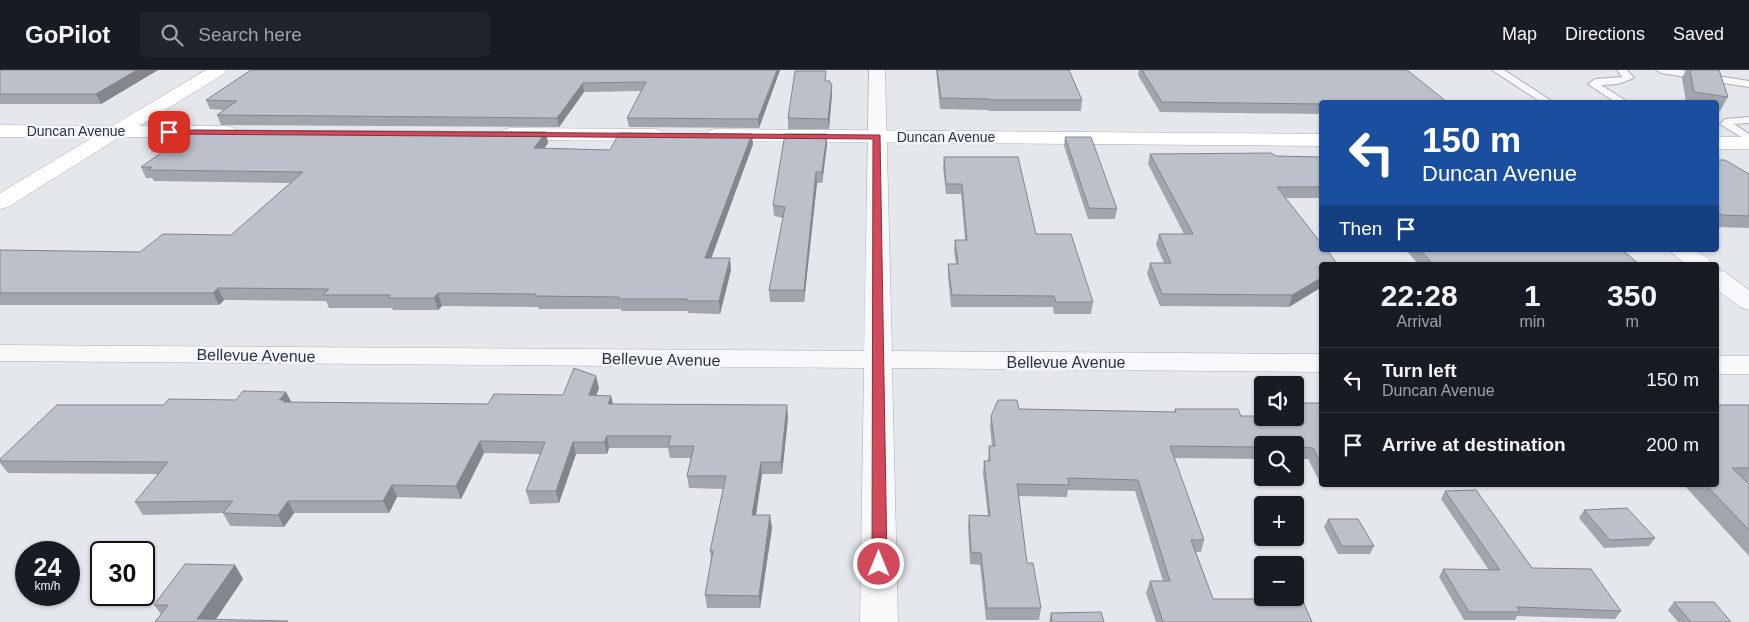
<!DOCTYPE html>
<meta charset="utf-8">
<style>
body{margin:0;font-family:Helvetica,sans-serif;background:#20242c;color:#f1f3f6;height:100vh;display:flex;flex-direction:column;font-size:19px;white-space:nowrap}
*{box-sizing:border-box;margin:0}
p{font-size:16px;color:#9ea1a6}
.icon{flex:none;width:28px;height:28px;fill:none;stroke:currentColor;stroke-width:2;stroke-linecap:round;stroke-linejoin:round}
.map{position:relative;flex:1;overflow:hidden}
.side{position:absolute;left:1319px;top:192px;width:400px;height:225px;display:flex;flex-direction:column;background:#171b24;border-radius:5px;box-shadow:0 1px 4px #0004}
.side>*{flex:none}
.hud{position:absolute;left:1319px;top:30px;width:400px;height:152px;border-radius:5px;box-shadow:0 1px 4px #0004;background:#1a4fa0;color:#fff;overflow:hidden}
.buttons{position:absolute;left:1254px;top:306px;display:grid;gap:10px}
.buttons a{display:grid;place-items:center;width:50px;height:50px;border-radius:5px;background:#171b24;box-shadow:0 1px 4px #0004;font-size:25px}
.speed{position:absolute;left:15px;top:471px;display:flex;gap:10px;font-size:25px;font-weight:700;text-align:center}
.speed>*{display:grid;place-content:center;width:65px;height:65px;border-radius:50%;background:#171b24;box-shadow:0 1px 4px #0004;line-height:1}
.speed small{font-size:12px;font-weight:400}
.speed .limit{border:2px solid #111;border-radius:8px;background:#fff;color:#111}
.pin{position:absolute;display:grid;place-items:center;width:42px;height:42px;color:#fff;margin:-21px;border-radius:10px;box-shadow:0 2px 8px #0006}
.me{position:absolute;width:55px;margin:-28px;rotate:0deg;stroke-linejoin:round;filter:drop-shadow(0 0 4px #0008)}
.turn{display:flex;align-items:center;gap:18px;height:105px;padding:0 20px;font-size:22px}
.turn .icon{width:65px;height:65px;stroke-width:2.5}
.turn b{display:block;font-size:35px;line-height:42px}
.then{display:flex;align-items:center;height:48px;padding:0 20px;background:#0003;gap:10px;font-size:19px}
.eta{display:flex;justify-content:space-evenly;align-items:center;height:85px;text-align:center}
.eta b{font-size:30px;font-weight:700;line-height:35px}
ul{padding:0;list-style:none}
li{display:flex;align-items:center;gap:15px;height:65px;padding:0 20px;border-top:1px solid #363941}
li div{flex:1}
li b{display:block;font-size:19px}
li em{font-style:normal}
header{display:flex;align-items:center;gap:30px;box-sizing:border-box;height:70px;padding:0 25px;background:#171b24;border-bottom:1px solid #363941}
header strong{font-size:24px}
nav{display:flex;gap:28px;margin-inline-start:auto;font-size:18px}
.search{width:350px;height:45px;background:#20242c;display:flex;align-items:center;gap:12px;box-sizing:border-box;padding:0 18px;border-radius:5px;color:#9ea1a6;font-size:19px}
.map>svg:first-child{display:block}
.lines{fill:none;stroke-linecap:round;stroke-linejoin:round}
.lane-casing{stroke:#a9aeb7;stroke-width:2}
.street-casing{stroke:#a9aeb7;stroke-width:1}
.secondary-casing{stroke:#a9aeb7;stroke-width:1}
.lane{fill:#f7f8fa;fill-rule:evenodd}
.street{fill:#f7f8fa;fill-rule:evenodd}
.secondary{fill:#fff;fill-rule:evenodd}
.wall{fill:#a1a5ae}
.shaded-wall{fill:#83868d}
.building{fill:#bbc0ca;stroke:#83868d}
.route{fill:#d1495b;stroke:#882f3b}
.labels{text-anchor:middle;stroke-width:5;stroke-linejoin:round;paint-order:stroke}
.far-street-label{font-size:14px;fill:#2b3445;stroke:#f4f6f9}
.street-label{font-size:16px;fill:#2b3445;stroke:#f4f6f9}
</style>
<header>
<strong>GoPilot</strong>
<div class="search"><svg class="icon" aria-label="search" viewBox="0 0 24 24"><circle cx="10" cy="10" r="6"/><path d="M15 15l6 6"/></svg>Search here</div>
<nav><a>Map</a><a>Directions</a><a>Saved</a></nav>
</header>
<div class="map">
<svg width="1749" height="552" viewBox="0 0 1749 552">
<rect width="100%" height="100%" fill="#e4e7ec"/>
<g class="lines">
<defs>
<path id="lane" d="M1492 0H1504L1553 32H1541Z
M1617 0H1627L1634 8 1618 14 1601 15 1625 30 1626 32H1615L1588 14 1595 9 1622 7Z
M1656 0H1680L1749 11V17L1661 3Z
M1749 47V53L1734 54 1749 64V72L1720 54 1725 49Z"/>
<path id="street" d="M869 0H885L892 281 1321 284V302L892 298 898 552H860L864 298 0 291V275L864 281Z
M1669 180C1687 180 1702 178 1713 195H1686Z
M1716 200 1725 202 1749 220V240L1740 237 1716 219Z
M1716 286H1749V304H1716Z"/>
<path id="secondary" d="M206 0H226L224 4 139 56H227L234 58 237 62 234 66 227 68 120 67 8 137 0 139V123L93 67H0V55L112 56Z
M510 58 655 59 662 61 665 65 662 69 655 71 510 70 503 68 500 64 503 60Z
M715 59 1321 64V76L715 71 708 69 705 65 708 61Z
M1716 67H1749V79H1716Z"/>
</defs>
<!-- lane casing -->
<use href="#lane" class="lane-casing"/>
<!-- street casing -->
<use href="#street" class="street-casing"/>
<!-- secondary casing -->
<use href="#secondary" class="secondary-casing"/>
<!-- lane -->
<use href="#lane" class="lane"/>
<!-- street -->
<use href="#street" class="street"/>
<!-- secondary -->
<use href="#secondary" class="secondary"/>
</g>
<!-- wall -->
<path class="wall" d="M0 0H158L101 34H0Z
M780 0 759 58 629 57 627 48 641 21 584 22 559 57 221 55 217 45 224 40 210 39 206 30Z
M936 0H1069L1082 30 1081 41H989L988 40 940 39Z
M1139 0H1407L1321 32V44L1160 42 1138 5Z
M1686 0H1719L1728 27 1720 41 1716 40V32H1686L1682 8Z
M827 11H830V14H832V24L829 59H788V48Z
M546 62 548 73 544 78 610 80 753 74 711 188 731 200 720 244 688 243V241H621V239H539L538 237 442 236 438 240H393L392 238H329L326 231 224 230 219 235H0V180L140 182 231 165 290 113 154 111 152 108H146L141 97Z
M1065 67 1117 139 1115 149H1088L1064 76Z
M827 75 822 113H817L804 232H770L769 220 783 148 774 146 773 135Z
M1150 84 1321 87V128H1286L1321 195V220L1320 218 1289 237 1160 236 1147 204 1150 193H1164L1156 175 1159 164H1184L1148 94Z
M944 87 1036 164 1093 232 1091 244H1054L1053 237H951L948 206V194H956L954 181 955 170H965L961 124H946L943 97Z
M1716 90 1749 104V158L1716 157Z
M1406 180H1622L1640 195H1419Z
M599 318 596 325 613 334 788 347 782 404H762L756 445 772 458 760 538H707L705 525 711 489 710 481 723 419 689 418 687 406 691 388H670L668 378H609L607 384H576L559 433 530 434 526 421 541 384 484 383 461 429 397 427 389 443H294L284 457 230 456 223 443 143 445 135 432 158 404 8 403 0 393V389L291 332 488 334 563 325Z
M1295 333H1321V410H1319L1308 389H1295V375H1262V389L1174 388 1204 470 1201 482H1196L1213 529 1312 552H1156L1146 523 1150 511H1163L1135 421 1068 420 1067 427 1019 426 1027 493 1041 538 1039 550H986L980 495 970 494 968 457 969 445 988 446 983 403 984 391H988L989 376H992L990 357 991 346 1019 339 1174 342 1175 339 1241 346 1295 348Z
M1749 335V412H1747L1749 414V486L1684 415H1716Z
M1445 421 1532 498 1621 541 1615 549 1517 546 1515 550H1464L1439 507 1443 499 1489 500 1441 429Z
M1584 440 1655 468 1649 476 1604 478 1579 448Z
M1328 449 1374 476 1370 484H1338L1324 457Z
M235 495 243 509 216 549 155 552 161 544 154 535Z
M1674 532 1731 552H1678L1668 540Z
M1051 543 1104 552H1049Z"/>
<!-- shaded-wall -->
<path class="shaded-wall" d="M137 0H158L101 34 96 24Z
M777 0H780L759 58 758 49Z
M583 13 584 22 559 57 557 48Z
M832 14V24L829 59 828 49Z
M546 62 548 73 537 89 534 78Z
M752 64 753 74 707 200 705 188Z
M827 64V75L822 113V102Z
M816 102 817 113 804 232V220Z
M730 188 731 200 720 244 719 231Z
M1321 208V215L1320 218 1289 237 1292 225Z
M218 218 224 230 219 235 213 223Z
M438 223 442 236 438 240 434 228Z
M596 306 599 318 592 337 589 325Z
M286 322 292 333 291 342 279 330Z
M611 326 614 337 608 334Z
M787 335 788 347 782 404 781 392Z
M607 366 609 378 607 384 604 372Z
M480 371 484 383 461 429 456 416Z
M573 372 576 384 559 433 556 421Z
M761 392 762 404 754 458 752 445Z
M392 415 397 427 389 443 383 431Z
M288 431 294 443 284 457 278 445Z
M770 445 772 458 760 538 759 526Z
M235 495 243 509 214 552 197 549Z"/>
<!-- building -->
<path class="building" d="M0 0H137L96 24H0Z
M251 0H777L758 49 627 48 646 12 583 13 557 48 217 45 237 31 206 30Z
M937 0H1069L1082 30H990L989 29 941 28Z
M1142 0H1407L1447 32H1321V34L1162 32Z
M1690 0H1719L1728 27 1694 22Z
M795 1H826L825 11H830V14H832L828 49 788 48Z
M194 60 546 62 534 78 610 80 619 63 752 64 705 188H730L719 231H687V229H619V227L535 226 536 224 438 223 434 228H388L390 225H323L329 219 218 218 213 223H0V180L140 182 163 164 231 165 303 102 148 100 152 97H141Z
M785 64H827L822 102H816L804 220H769L785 137 773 135Z
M1065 67H1091L1117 139 1089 138Z
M1271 83 1276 86 1321 87V117H1277L1321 173V180H1327L1338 195H1321V208L1292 225 1162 224 1150 193H1171L1159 164H1193L1150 84Z
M944 87H1018L1036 164H1071L1093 232H1056L1054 226 952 225 948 194H958L955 170H967L962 114H946Z
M1716 90H1725L1749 104V146L1722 145 1716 141Z
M1420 180H1622L1640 195H1434Z
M574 298 596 306 589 325 611 326 608 334 787 335 781 392H761L752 445H770L759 526 705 525 713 481H710L726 406H687L694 376H668L671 366H607L604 372H573L556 421H526L545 372 480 371 456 416 392 415 383 431H288L278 445 223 443 233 431 135 432 168 392 0 391V389L57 335H164L169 329 236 330 243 321 286 322 279 330H285L283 332 488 334 494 324 563 325Z
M998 330H1017L1019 339 1176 342 1175 339H1238L1241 346H1262V348H1295V346L1302 347 1295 333H1321V394L1313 378 1295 377V375H1262V377L1170 376 1204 470H1191L1213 529H1302L1312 552H1163L1150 511H1170L1138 410 1068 408 1069 415 1017 414 1027 493H1033L1041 538H987L981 483 971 482 969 445 990 446 984 391H990L989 376H995L991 346Z
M1716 335H1749V398H1732L1749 414V460L1706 415H1716Z
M1476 420 1532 498 1591 499 1621 541 1517 537 1520 542H1469L1443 499 1500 500 1445 421Z
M1627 438 1655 468 1610 470 1584 440Z
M1328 449H1358L1374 476H1342Z
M185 494 235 495 197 549 288 551 287 552H155L168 535H154Z
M1674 532H1714L1731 552H1691Z
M1101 542 1104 552H1052L1051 543Z"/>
<!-- route -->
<path class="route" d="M166 60 880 65 887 494 884 499 879 500 874 499 872 494 873 69 169 64 165 62Z"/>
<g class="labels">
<!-- far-street labels -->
<g class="far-street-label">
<text x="76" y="66">Duncan Avenue</text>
<text x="946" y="72">Duncan Avenue</text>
</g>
<!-- street labels -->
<g class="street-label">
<text transform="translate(256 285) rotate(1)" y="6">Bellevue Avenue</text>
<text transform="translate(661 289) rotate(1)" y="6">Bellevue Avenue</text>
<text x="1066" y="298">Bellevue Avenue</text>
</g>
</g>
</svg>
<div class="buttons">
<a><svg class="icon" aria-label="sound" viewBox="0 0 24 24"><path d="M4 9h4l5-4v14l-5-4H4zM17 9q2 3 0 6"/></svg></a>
<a><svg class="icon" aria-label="search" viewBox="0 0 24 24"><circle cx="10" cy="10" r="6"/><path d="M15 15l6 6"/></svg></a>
<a>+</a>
<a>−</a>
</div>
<div class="speed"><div>24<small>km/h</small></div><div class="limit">30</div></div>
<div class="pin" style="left:169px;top:62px;background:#d93025"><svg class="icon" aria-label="arrive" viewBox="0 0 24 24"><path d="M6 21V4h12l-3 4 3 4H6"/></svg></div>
<svg class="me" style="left:879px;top:494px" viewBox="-20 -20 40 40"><circle r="17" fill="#d1495b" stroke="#fff" stroke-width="3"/><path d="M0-11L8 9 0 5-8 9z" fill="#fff"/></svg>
<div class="hud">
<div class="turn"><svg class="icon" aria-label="left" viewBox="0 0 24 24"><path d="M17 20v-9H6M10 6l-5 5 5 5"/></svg><div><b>150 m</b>Duncan Avenue</div></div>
<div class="then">Then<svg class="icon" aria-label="arrive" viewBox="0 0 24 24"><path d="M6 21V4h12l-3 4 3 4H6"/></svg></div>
</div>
<section class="side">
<div class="eta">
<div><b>22:28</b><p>Arrival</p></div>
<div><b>1</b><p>min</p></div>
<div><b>350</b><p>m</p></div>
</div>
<ul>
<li><svg class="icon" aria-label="left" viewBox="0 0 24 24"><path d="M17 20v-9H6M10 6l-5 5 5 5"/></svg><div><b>Turn left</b><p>Duncan Avenue</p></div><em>150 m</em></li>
<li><svg class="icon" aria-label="arrive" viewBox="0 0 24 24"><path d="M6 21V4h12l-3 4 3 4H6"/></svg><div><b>Arrive at destination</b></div><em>200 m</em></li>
</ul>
</section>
</div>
